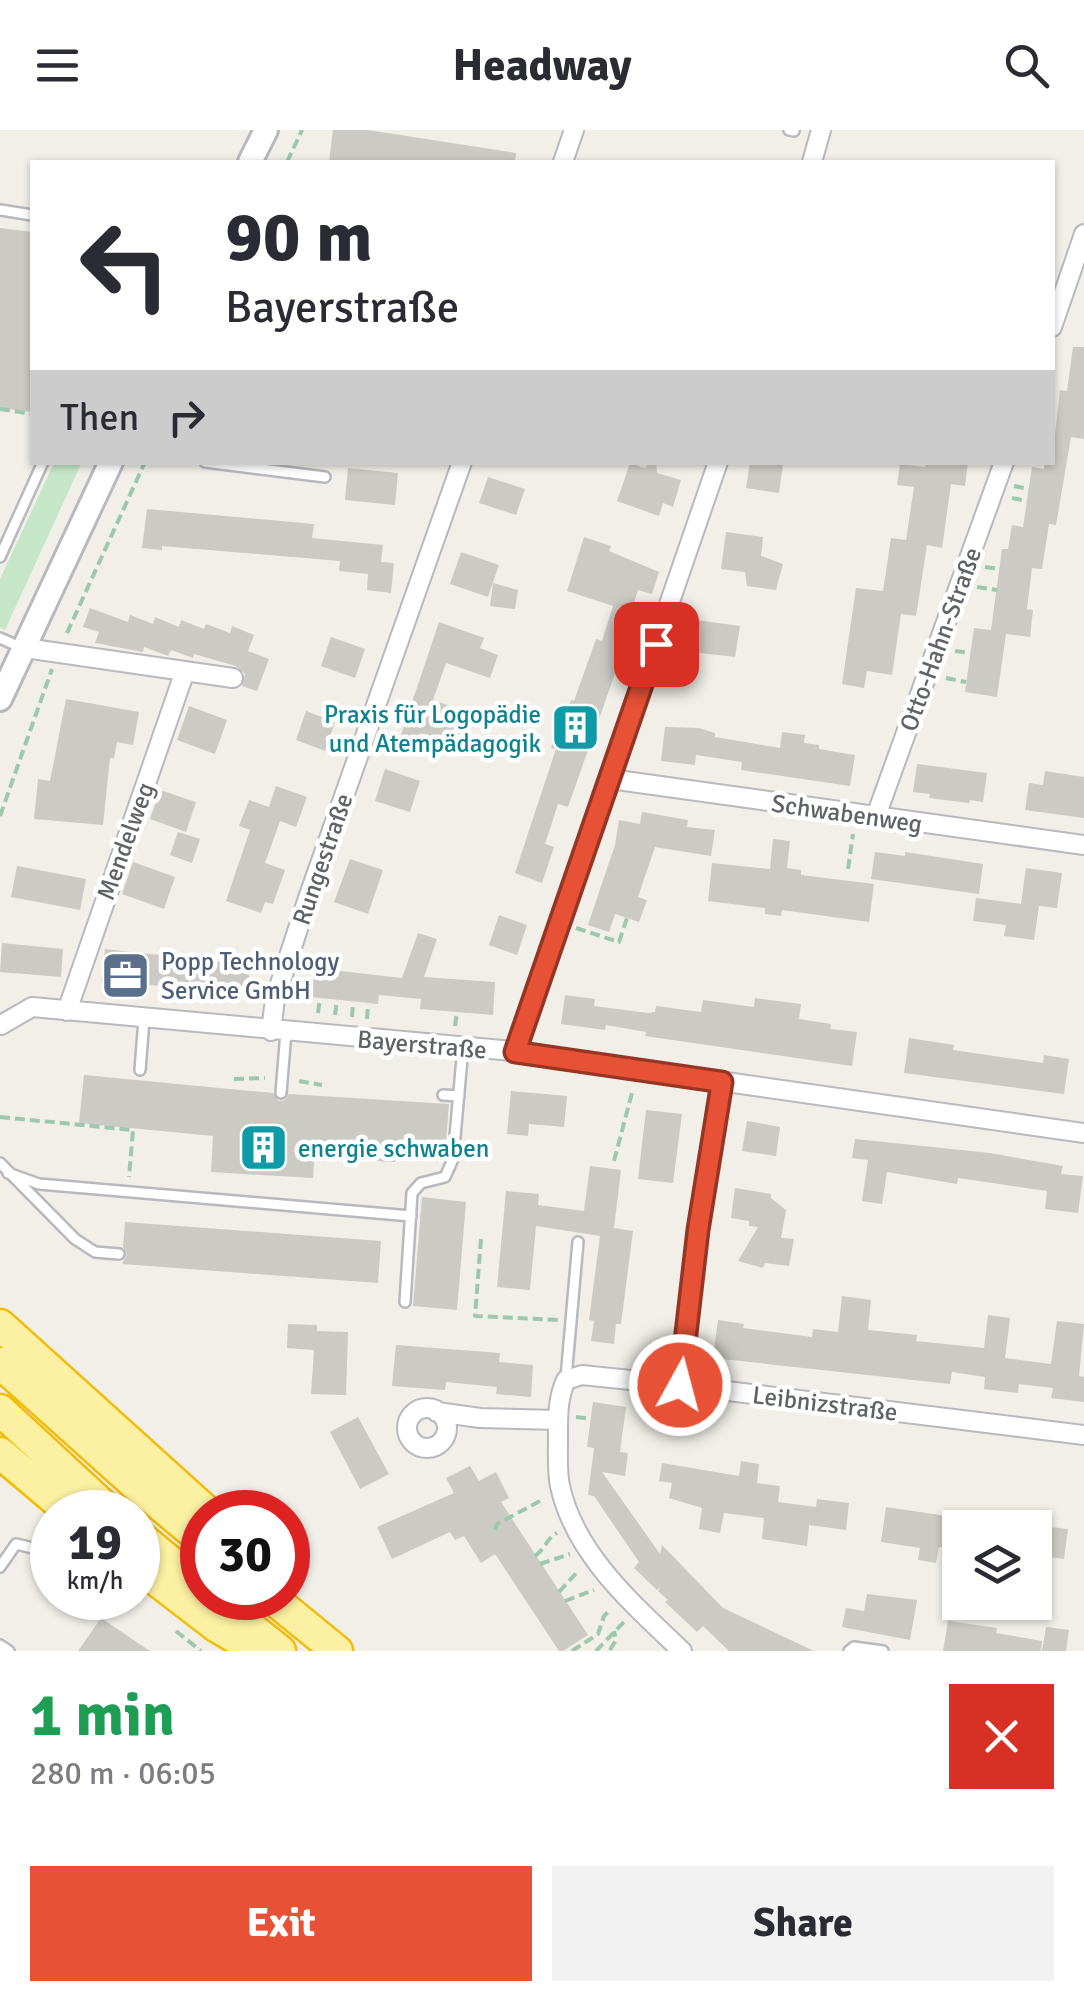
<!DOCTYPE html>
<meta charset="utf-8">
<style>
body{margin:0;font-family:Signika,sans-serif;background:#f2f2f3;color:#2b2b33;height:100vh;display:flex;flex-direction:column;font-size:38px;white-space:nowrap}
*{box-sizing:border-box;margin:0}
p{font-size:32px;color:#7c7c81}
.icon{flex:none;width:55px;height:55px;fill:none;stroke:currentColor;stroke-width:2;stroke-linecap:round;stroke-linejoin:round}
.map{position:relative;height:1521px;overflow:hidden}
.side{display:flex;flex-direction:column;background:#fff;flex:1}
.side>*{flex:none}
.top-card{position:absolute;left:30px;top:30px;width:1025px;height:305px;border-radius:0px;box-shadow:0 2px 8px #0004;background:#fff;color:#2b2b33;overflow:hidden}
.buttons{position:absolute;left:942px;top:1380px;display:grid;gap:20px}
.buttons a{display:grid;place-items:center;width:110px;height:110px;border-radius:0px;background:#fff;box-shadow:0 2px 8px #0004;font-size:50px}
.speed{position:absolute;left:30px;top:1360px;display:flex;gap:20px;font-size:50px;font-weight:700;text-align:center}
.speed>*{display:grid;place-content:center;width:130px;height:130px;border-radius:50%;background:#fff;box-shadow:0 2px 8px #0004;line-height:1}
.speed small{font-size:25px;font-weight:400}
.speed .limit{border:15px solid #d22;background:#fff;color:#111}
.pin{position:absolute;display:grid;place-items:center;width:85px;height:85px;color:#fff;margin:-42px;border-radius:20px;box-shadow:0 5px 15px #0006}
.me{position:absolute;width:110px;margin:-55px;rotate:7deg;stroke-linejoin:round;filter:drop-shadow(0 0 8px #0008)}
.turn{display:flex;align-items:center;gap:35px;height:210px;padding:0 30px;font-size:45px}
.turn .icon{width:130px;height:130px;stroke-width:2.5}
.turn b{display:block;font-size:70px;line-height:85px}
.then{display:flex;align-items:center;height:95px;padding:0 30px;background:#0003;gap:20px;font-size:38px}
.round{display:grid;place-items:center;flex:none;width:105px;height:105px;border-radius:0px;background:#f2f2f3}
.overview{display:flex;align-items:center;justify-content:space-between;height:170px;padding:0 30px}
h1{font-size:60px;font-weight:700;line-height:75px;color:#1e9e55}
.primary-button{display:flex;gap:20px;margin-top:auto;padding:20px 30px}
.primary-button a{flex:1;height:115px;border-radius:0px;background:#e75237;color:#fff;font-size:40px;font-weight:700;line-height:115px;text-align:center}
.primary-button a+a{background:#f2f2f3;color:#2b2b33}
header{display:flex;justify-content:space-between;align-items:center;height:130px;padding:0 30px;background:#fff;font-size:45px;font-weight:700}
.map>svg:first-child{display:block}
.green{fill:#c5e7c8}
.building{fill:#cccac4}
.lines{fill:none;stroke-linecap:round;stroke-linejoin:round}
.service-casing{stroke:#b8b9be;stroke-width:14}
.minor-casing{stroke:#b8b9be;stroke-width:22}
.tertiary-casing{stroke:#b8b9be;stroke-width:28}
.trunk-casing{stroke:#f4bb04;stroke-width:35}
.path{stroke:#9ec8ae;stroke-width:4;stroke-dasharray:10 5;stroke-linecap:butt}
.service{stroke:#fff;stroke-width:9}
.minor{stroke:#fff;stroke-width:18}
.tertiary{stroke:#fff;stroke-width:22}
.trunk{stroke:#fcf0a2;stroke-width:30}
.route-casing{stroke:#963524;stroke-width:25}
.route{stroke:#e75237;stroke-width:18}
.labels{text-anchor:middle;stroke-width:9;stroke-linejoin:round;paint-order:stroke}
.street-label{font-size:25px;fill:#5f6267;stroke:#fff}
.culture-label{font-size:25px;fill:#0d838f;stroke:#fff;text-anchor:end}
.service-label{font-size:25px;fill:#4e5e75;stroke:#fff;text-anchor:start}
</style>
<header><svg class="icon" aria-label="menu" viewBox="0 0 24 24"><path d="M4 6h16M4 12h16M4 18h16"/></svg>Headway<svg class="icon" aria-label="search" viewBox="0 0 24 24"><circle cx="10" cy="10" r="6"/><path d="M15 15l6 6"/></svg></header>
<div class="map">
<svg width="1084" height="1521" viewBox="0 0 1084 1521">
<rect width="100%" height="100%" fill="#f1efe8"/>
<!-- green -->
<path class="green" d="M54 333 81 334 5 500 0 497V449Z"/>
<!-- building -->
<path class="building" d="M333 0H368L516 23 515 32H329Z
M0 98 32 102V282L0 278Z
M1073 217H1084V309L1071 307 1056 395 1049 394 1042 439 1032 438 1027 479 1033 480 1030 507 1006 504 997 567 965 562 974 498 991 500 1002 419H1008L1012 395 1023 397 1032 337 1044 339V332H1052L1060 260 1067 261Z
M650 332H656L657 343 681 350 673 377 663 373 659 386 617 371 630 333 645 338Z
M750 332 783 334 779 363 746 358Z
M926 332H968L965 356 951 354 942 418 927 415 916 486 901 484 892 545 867 541 864 558 842 554 856 458 883 461 891 408 906 410 914 357 897 355 900 334 925 337Z
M348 338 398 343 395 375 345 370Z
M488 347 525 359 516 385 479 373Z
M147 379 314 394 312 408 383 415 381 432 394 433 391 463 367 460 368 444 339 441 340 431 162 416V420L142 418Z
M726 402 763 407 761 426 783 434 776 460 747 456 745 442 721 439Z
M584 407 611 416 609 421 659 442 652 464 638 460 620 517 624 518 568 677 558 674 545 714 554 717 542 753 515 743 556 619 551 618 560 591 563 592 571 570 574 571 596 509 602 511 613 476 567 461Z
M461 422 499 435 488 467 450 454Z
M493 453 518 460 515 479 490 476Z
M90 478 128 492 130 485 153 494 155 487 179 497 181 490 204 499 206 494 230 503 232 496 254 505 248 521 269 529 257 561 242 556 245 544 236 536 194 524 193 528 171 520 168 526 144 517 143 522 95 513 99 502 83 497Z
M697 490 740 496 735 527 692 522Z
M439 492 484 508 480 518 498 525 490 548 446 533 433 570 450 576 447 585 464 591 455 615 421 603 417 614 400 608Z
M331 507 365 519 355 548 321 536Z
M66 569 139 582 133 615 117 612 114 628H110L103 695 34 689 38 649 50 651Z
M189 576 227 590 215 624 177 610Z
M306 581 335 592 325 621 296 610Z
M665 597 699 598 715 603V607L780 618 782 602 805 605 804 613 819 615V619L855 625 850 656 741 640 742 632 696 625 695 635 661 631Z
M917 634 987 643 983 672 970 670 969 673 929 668 930 664 913 662Z
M385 639 420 651 410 682 375 671Z
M1045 641 1084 647V688L1025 680 1029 653 1043 655Z
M276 656 307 667 296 697 280 691 265 733 285 740 273 774 265 772 261 783 226 771 250 700 239 696 249 670 269 677Z
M160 660 196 672 186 702 150 689Z
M642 682 688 690 687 697 715 700 711 726 655 717 638 767 647 770 639 792 615 784 609 802 588 795 615 715 619 690 640 694Z
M178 702 200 709 192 733 170 725Z
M773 709 790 711 787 738 801 740V745L874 754 869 792 782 780 781 786 765 784V778L708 771 712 733 770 739Z
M875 722 905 726V722L983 734 979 764 871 749Z
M350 729 383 740 368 784 334 772Z
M133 732 175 747 164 779 122 764Z
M17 736 86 749 80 780 11 767Z
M1026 738 1062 743 1057 778 1039 776 1034 810 1004 806 1006 795 973 791 976 768 1021 774Z
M499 785 527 795 517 825 489 815Z
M418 803 437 809 424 847 495 852 493 885 420 879 421 869 379 865 378 874 311 867 314 838 402 848Z
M2 813 63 819 61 847 0 842Z
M105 819 250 835 248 863 101 851Z
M565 865 595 869 594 876 648 883 655 882 656 876 701 882 703 870 754 877 755 868 801 874 799 889 831 894 830 899 857 902 852 936 645 906 646 902 606 895 605 900 561 894Z
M909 908 954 915 953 920 1043 933 1044 925 1069 929 1064 964 904 943Z
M84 945 273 963 279 971 285 970 289 964 449 974 445 1024 396 1021 395 1032H386L348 1027 315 1018 313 1048 211 1042 213 1006 79 993Z
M511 961 567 966 564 997 529 994 528 1006 507 1004Z
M646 980 682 984 673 1053 638 1049Z
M747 991 780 997 776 1026 742 1021Z
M855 1009 990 1023 1063 1036 1061 1044 1083 1046 1078 1083 1045 1079 1047 1061 958 1048 957 1054 887 1042 882 1074 862 1071 868 1030 852 1028Z
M590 1036 621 1040 614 1098 633 1101 621 1194H616L614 1214 591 1211 594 1191 589 1190 600 1106 536 1096 530 1160 497 1157 506 1061 539 1064 538 1075 584 1081Z
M735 1058 771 1064V1068L786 1080 781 1108 794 1109 789 1136 765 1133 763 1138 738 1131 758 1097 749 1096V1091L731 1088Z
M422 1067 466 1072 457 1180 413 1176Z
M125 1092 381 1111 378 1153 122 1134 127 1124 123 1117Z
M842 1166 871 1170 868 1200 917 1205 916 1211 984 1218 988 1185 1010 1188 1005 1228 1051 1234 1057 1191 1084 1194 1079 1246 1084 1247V1272L1051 1268 1053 1258 1019 1254 1018 1263 984 1259 985 1247 952 1242 950 1254 713 1228 718 1190 744 1194 743 1198 812 1207 813 1199 838 1202Z
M288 1194 317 1195V1201L348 1202 346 1265 311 1264 314 1220 287 1218Z
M396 1215 500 1223 499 1232 533 1235 531 1267 496 1264 497 1257 446 1252 445 1260 392 1256Z
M593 1272 626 1277 620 1322 628 1323 625 1346 602 1342 660 1424 662 1415 723 1478 814 1521H729L703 1496 697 1502 665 1472 668 1470 658 1461 661 1457 657 1460 634 1438 639 1432 594 1366 588 1365 594 1318 587 1317Z
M358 1287 389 1344 360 1359 330 1302Z
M741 1331 759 1334 757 1353 780 1356 778 1372 816 1377 817 1369 849 1373 846 1400 809 1395 807 1416 762 1409 764 1388 724 1383 720 1403 699 1399 702 1378 669 1368 672 1353 659 1351 662 1333 739 1346Z
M470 1336 479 1351 496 1342 509 1368 501 1372 588 1505 563 1521H559L495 1424 481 1433 464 1406 455 1410 450 1402 392 1429 377 1397 454 1363 446 1348Z
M886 1377 960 1388V1419L939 1417 936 1433 918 1430 920 1418 881 1412Z
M1035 1395 1068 1399 1064 1429 1035 1425Z
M867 1464 917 1470 910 1510 842 1497 846 1478 864 1481Z
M101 1488 150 1521H78Z
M948 1491 997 1498 996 1503 1042 1511 1041 1521H943Z
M1046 1497 1069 1500 1066 1521H1042Z"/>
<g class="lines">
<defs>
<path id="service" d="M789 0 794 1
M0 80 32 85
M205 332 325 347
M0 427 43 332
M0 508 20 517
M140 940 144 889
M281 963 286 902
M443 965 459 966
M0 1033 75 1109 95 1122 119 1124
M8 1043 39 1054 411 1086
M405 1172 412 1063 421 1053 445 1047 453 1029 463 917
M566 1248 578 1112
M0 1437 16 1414 37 1419
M0 1515 9 1521
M849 1521 854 1517 883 1521"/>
<path id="minor" d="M563 32 574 0
M812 32 821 0
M1052 197 1084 104
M25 518 233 548
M610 649 1084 715
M876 686 1004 332
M67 881 185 541
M1 895 32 877 502 920 1084 1003
M271 901 275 869 308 768 462 332
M515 922 718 332
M679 1255 698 1100 721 952
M407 1298a20 20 0 1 1 40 0a20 20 0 1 1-40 0Z
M437 1282 480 1288 558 1290
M682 1521C634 1475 575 1425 560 1356 557 1342 558 1326 558 1310 558 1290 557 1269 566 1250L582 1245 679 1255 1084 1305"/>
<path id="tertiary" d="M250 32 266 0
M0 569 111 332"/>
<path id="trunk" d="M0 1195 207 1382
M0 1233 136 1355 202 1410
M0 1280 110 1382
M0 1323 70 1382
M138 1405 202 1458
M138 1436 216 1496 258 1521
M214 1468 280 1521
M272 1468 337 1521"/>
</defs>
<!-- service casing -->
<use href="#service" class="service-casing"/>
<!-- minor casing -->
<use href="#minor" class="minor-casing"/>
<!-- tertiary casing -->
<use href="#tertiary" class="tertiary-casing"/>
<!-- trunk casing -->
<use href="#trunk" class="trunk-casing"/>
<!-- path -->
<path class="path" d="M287 32 302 0
M0 279 32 284
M1014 356 1029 359
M1012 368 1027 371
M985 437 1000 439
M977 457 997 460
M67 503 145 332
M955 521 970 523
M946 548 966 552
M0 686 52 539
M848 739 853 704
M576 798 619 812 627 788
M318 883 320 868
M335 885 337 870
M352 887 353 872
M367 889 368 874
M455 896 457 882
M234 949 265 948
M299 951 322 955
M0 987 133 1000 129 1047
M614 1031 633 959
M481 1109 475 1186 558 1190
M576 1287 591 1289
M495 1400 497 1394 542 1370
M535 1426C545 1419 547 1408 557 1403
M540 1434 570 1424
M559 1462 579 1440
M565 1471 594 1460
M176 1501 201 1521
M610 1520 616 1510 614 1501
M572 1521 598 1504 604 1486 611 1479
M596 1521 624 1492"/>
<!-- service -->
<use href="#service" class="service"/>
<!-- minor -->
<use href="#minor" class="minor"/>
<!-- tertiary -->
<use href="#tertiary" class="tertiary"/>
<!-- trunk -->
<use href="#trunk" class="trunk"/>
</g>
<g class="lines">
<defs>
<path id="route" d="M656 514 515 922 722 952 698 1100 680 1255"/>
</defs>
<!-- route casing -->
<use href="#route" class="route-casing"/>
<!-- route -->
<use href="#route" class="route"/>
</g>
<!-- icons -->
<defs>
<symbol id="building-square" viewBox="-11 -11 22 22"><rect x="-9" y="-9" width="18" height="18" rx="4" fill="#0f9aa8" stroke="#fff"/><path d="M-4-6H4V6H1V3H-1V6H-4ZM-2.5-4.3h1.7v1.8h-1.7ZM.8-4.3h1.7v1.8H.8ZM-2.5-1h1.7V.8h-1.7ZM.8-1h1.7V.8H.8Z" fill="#fff"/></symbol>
<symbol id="office-square" viewBox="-11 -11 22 22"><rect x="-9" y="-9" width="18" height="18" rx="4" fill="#5c6f8a" stroke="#fff"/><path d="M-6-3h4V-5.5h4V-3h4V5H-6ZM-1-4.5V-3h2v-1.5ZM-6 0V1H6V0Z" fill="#fff"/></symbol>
</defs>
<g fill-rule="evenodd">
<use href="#building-square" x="548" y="570" width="55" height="55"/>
<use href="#office-square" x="98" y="818" width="55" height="55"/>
<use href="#building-square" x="236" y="990" width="55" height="55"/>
</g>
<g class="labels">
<!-- street labels -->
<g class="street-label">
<text transform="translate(940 509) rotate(-70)" y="9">Otto-Hahn-Straße</text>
<text transform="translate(847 683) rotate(8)" y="9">Schwabenweg</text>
<text transform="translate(125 711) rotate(-70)" y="9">Mendelweg</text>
<text transform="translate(322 729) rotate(-71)" y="9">Rungestraße</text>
<text transform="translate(422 914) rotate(5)" y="9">Bayerstraße</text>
<text transform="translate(825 1273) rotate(7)" y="9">Leibnizstraße</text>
</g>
<!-- culture labels -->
<g class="culture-label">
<text x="541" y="593">Praxis für Logopädie<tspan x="541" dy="29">und Atempädagogik</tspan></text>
<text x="298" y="1027" text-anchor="start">energie schwaben</text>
</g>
<!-- service labels -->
<g class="service-label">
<text x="161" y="840">Popp Technology<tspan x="161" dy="29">Service GmbH</tspan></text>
</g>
</g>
</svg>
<div class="buttons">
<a><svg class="icon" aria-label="layers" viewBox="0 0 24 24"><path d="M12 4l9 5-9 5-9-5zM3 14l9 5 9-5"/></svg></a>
</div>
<div class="speed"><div>19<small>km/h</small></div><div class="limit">30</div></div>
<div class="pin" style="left:656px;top:514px;background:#d93025"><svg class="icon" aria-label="arrive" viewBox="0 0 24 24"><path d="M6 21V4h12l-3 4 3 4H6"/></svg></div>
<svg class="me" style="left:680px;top:1255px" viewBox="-20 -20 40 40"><circle r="17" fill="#e75237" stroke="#fff" stroke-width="3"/><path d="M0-11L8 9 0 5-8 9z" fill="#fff"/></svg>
<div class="top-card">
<div class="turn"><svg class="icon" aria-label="left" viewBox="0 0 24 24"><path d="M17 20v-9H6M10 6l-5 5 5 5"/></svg><div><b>90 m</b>Bayerstraße</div></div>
<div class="then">Then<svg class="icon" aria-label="right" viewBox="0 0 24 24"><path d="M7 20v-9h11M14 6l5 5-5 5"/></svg></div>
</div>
</div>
<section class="side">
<div class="overview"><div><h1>1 min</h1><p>280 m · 06:05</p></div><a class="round" style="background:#d93025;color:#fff"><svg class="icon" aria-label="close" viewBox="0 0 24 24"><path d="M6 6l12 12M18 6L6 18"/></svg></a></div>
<div class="primary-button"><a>Exit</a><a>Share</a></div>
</section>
